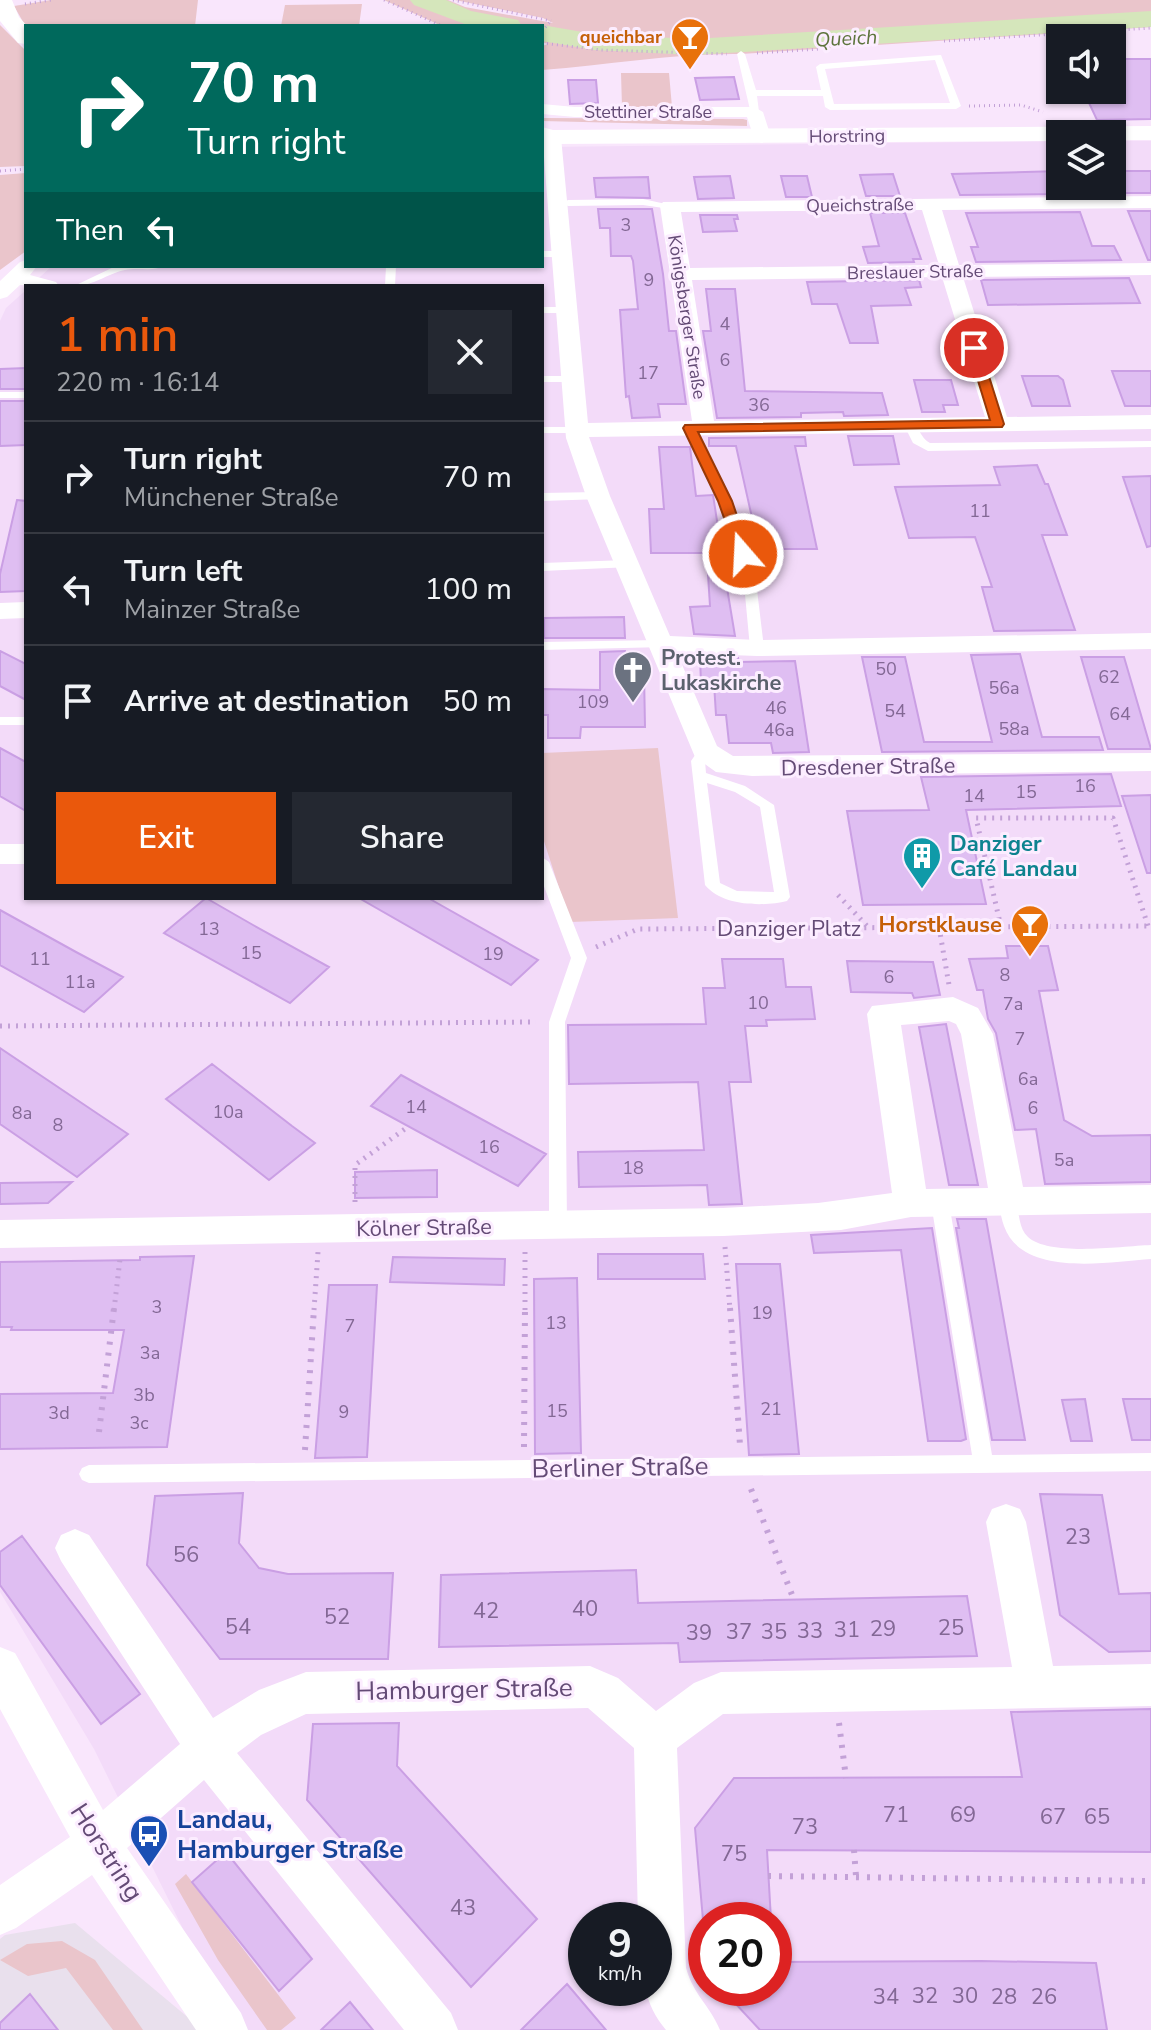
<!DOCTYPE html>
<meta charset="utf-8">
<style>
body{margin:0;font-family:"Nunito Sans",sans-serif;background:#242831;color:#f1f3f6;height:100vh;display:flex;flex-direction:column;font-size:30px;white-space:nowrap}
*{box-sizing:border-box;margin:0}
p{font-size:26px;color:#9ea1a6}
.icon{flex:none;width:44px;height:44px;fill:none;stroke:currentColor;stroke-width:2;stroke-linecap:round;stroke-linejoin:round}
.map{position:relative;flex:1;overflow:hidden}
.side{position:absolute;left:24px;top:284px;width:520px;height:616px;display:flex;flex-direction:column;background:#171b24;border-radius:0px;box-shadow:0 2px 6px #0004}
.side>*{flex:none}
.top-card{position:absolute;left:24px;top:24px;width:520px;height:244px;border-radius:0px;box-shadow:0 2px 6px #0004;background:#00695c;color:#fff;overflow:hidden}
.tools{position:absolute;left:1046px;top:24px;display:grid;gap:16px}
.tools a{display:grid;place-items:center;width:80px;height:80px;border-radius:0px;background:#171b24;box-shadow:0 2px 6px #0004;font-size:40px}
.speed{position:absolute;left:568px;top:1902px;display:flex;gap:16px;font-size:40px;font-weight:700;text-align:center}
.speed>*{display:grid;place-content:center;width:104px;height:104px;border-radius:50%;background:#171b24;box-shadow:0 2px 6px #0004;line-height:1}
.speed small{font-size:20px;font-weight:400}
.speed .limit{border:12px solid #d22;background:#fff;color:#111}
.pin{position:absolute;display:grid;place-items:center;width:68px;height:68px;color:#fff;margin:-34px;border:4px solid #fff;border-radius:50%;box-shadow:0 2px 8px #0007}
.me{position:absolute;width:88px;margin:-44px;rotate:341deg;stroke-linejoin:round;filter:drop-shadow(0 0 6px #0008)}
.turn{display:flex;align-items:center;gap:28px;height:168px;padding:0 32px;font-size:36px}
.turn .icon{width:104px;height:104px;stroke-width:2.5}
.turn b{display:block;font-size:56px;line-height:68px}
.then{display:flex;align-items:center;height:76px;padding:0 32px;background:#0003;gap:16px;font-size:30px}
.round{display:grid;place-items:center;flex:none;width:84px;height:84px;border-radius:0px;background:#242831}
.head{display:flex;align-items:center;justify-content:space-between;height:136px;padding:0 32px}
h1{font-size:48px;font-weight:600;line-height:60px;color:#ea580c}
.primary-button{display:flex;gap:16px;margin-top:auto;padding:16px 32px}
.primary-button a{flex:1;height:92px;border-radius:0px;background:#ea580c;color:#fff;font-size:32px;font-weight:600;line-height:92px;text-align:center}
.primary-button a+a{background:#242831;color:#f1f3f6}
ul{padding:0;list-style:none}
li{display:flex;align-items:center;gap:24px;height:112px;padding:0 32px;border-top:2px solid #363941}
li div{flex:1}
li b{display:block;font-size:30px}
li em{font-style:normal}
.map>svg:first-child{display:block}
.residential{fill:#f3dbf9;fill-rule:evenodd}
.industrial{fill:#e9e0ed}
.green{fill:#eac5cb}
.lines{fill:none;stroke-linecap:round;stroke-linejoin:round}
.river{fill:#d5e6bb;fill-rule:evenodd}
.building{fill:#dfbef2;stroke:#ca9fe4;stroke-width:2}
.path-far2{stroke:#c3a1d7;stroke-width:3;stroke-dasharray:1 4;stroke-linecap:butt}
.path-far1{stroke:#c3a1d7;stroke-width:5;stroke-dasharray:2 6;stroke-linecap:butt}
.path{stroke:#c3a1d7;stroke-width:6;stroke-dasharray:3 8;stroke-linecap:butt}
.service{fill:#fff;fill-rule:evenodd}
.minor{fill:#fff;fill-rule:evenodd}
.tertiary{fill:#fff;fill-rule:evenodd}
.route{fill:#ea580c;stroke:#983908;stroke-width:2}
.labels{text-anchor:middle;stroke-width:6;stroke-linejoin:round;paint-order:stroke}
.far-food-label{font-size:18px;font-weight:bold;fill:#c56008;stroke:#fcedff;text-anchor:end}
.far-street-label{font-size:18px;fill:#644b76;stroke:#fcedff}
.number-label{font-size:18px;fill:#836895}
.far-water-label{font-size:20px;font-style:italic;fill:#5d743c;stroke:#fcedff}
.worship-label{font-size:22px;font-weight:bold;fill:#5b616d;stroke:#fcedff;text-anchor:start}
.street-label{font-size:22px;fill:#644b76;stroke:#fcedff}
.culture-label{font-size:22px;font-weight:bold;fill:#0d838f;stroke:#fcedff;text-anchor:start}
.food-label{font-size:22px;font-weight:bold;fill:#c56008;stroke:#fcedff;text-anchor:end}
.near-number-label{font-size:22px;fill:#836895}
.near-street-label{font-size:26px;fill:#644b76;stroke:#fcedff}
.near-transit-label{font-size:26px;font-weight:bold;fill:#164399;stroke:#fcedff;text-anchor:start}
</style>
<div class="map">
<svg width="1151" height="2030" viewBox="0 0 1151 2030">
<rect width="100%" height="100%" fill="#f9e6fc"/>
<!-- residential -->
<path class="residential" d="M1060 141V186H1112V141H1151V2030H233L94 1749 0 1592V321L6 308 26 290V898H542V286H30L52 266H542V147ZM586 1920H654V1988H586ZM706 1920H774V1988H706Z"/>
<!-- industrial -->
<path class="industrial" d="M75 1923 203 2030H0V1939L5 1935Z"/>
<!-- green -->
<path class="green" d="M51 0H198L195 26 26 27 14 6Z
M384 0H448L465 7 553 23 543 18 455 0H1151V27L741 54C674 53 609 65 542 70V46L548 44 542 42V26H442Z
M362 4 359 26H281L285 5Z
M0 25 26 51V166L0 167Z
M621 73H669L672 107H622Z
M542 118 743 119 747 120V126L542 121Z
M26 173V251L0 270V175Z
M658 748 678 918 570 922 542 835V753Z
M186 1874 296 2018 281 2030H267L218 1960 175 1884Z
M62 1941 95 1960 143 2030H113L66 1968 28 1976 0 1960 27 1944Z"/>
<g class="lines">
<!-- river -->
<path class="river" d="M410 0H446L471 11 518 20 522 26H470L414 5Z
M1151 11V27L693 55 594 50 542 41V26H538L542 25 594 34 693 39Z"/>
</g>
<!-- building -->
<path class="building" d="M1112 59H1151V119L1097 120 1083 90H1112Z
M734 77 739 99 700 100 695 78Z
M568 80H596L598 103 570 104Z
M1060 171V194L960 195 952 174Z
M1112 171H1151V193H1120Z
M893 174 900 196H866L860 175Z
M730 176 734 198 698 199 694 177Z
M781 176H807L812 197H786Z
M648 177 650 198 596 197 594 178Z
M598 209H652L663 274 669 331H676L686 404H658L660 417 632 418 629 396 626 397 620 310 638 309 633 261 631 256H611L610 228H600Z
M1128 211H1151V260H1148Z
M1080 212 1092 246H1114L1121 260 976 262 971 247H978L966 213Z
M870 213H905L921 259H913L914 262 868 263 863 247 879 246Z
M700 215H737L738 219H734L737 231 703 232Z
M1129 278 1140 303 988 305 981 280Z
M919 280 921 287 905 288 911 305 871 306 878 343H850L837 304H812L807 282Z
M706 289H735L745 391 882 393 888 415 844 416 843 412 801 413V417L717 418 703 331H711Z
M26 368V389H0V369Z
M1112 371H1151V406H1125Z
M1022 376H1058L1063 380 1070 406H1032Z
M914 380H951L958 405H943L945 412H922Z
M0 401H26V445L0 446Z
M848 436H893L899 464 854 465Z
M805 437 806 446H795L817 549H759L736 446H709V438Z
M659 447H690L696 496 713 495 722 553H651L649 509H664Z
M1037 465 1045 484H1048L1067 535H1042L1075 630 994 631 982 587H992L975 537 909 538 895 487 1000 485 994 467Z
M1151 476V546L1147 547 1123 477Z
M17 500 26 501V591L0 592V574Z
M722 558 735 636 694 634 690 607 710 606 707 559Z
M624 617 625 638H544V618Z
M0 651 26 664V700L0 686Z
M625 651 626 672 644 673 645 727H581L580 738H548V715H542V689L600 690V652Z
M1020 654 1042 737H1099L1103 750 882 752 862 657H905L924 742H992L971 655Z
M700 657 738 658 739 662 795 661 809 752 773 753 771 743H729L726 715H716L714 683H701Z
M1081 657H1124L1151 749H1108Z
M0 748 26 762V811L0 796Z
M1111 774 1121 806 966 810 986 904 863 905 847 811 929 810 921 777Z
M1151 795V873H1147L1122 796Z
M206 898 253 925 329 967 290 1003 164 933Z
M359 898H428L538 960 511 985Z
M0 910 76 952 123 977 84 1012 0 965Z
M1006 946H1048L1058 990 1039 991 1064 1120 1092 1136 1151 1135V1182L1045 1184 1036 1129 1015 1130 996 1033 988 1019 983 990H977L969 959 1008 958Z
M722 959H783L786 987H811L815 1019 766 1020 767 1026H745L751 1082H729L742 1204 709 1205 707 1185 579 1187 578 1152 704 1150 698 1082 569 1084 568 1025 706 1024 703 988H725Z
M847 961 933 962 940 995 914 998 912 993 851 992Z
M946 1024 962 1105 978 1185H949L919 1027Z
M0 1048 98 1114 128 1134 77 1177 0 1124Z
M212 1064 292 1126 315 1143 269 1180 166 1099Z
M401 1075 461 1108 546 1154 518 1186 371 1106Z
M437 1170V1197L355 1198V1172Z
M72 1182 48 1203 0 1204V1183Z
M957 1219H986L1025 1440H992L956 1228H959Z
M932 1228 966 1439 961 1441H928L901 1250 814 1253 811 1235Z
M598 1254H703L705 1279H598Z
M194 1256 167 1447 0 1449V1394L113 1393 124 1330H11L12 1327H0V1262L140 1260V1257Z
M393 1257 505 1259 504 1285 390 1282Z
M736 1264H780L799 1454 749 1455Z
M577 1278 581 1453 535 1454 534 1279Z
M329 1285H377L367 1457 315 1458Z
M1085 1399 1092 1441H1071L1062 1400Z
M1123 1399H1151V1440H1132Z
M243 1493 239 1543 259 1568 288 1574 393 1573 388 1659H220L147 1565 155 1496Z
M1040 1494 1102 1495 1119 1594 1151 1593V1651L1109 1652 1060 1615Z
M22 1536 140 1694 101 1724 0 1585V1552Z
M636 1570 638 1603 967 1596 977 1656 680 1662 678 1643 439 1647 441 1575Z
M1151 1709V1852L767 1850 771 1920H703L695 1828 734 1778 1022 1777 1011 1712Z
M399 1723 397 1766 537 1919 471 1987 307 1800 313 1724Z
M226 1852 312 1959 279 1991 192 1882Z
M981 1961 1096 1963 1107 2030H760L721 1988H774V1962Z
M567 1984 606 2030H521Z
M30 1994 58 2030H0V2023Z
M350 2002 373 2030H321Z"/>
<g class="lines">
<!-- path-far2 -->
<path class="path-far2" d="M384 0 442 26
M453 0 551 21
M25 4 51 0
M542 31 551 21
M944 41 1151 28
M542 43 601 50 727 54
M757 53 819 49
M969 106 1021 105 1043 112
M0 171 26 169"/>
<!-- path-far1 -->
<path class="path-far1" d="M838 895 867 926
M939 927 949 985
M1001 927 976 818H1113L1148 926
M596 947 638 929 1151 926
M0 1026 536 1022
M355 1202V1165L409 1126
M725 1247 730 1310
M114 1310 120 1259
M314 1310 318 1252
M525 1310V1249"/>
<!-- path -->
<path class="path" d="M730 1308 740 1445
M99 1432 114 1308
M524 1447 525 1308
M305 1450 314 1308
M751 1489 794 1600
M839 1723 846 1778
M854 1850 856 1876
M768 1876 1151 1881"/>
<!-- service -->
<path class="service" d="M741 51 745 54 756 90H821L816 67 820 64 941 55 961 106 956 109 830 110 825 107 823 96H757L759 112 751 114 737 54ZM935 60 950 103 834 104 825 69Z
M643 199 675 206 670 209 643 205 568 206 563 203 568 200Z
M542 251H562L567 254 562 257H542Z
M116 266H164C153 272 138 267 125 270 106 274 94 286 74 286Z
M386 266H396L395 286H385Z
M542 307H566L571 310 566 313H542Z
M542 376H572L578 379 572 382H542Z
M0 392H26V398H0Z
M910 422C919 424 919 437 930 443L1151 441V447L928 451 913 443 904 425Z
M690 425 696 428 731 501 755 573 764 648 762 651H752L750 648 743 573 719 501 684 428Z
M542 427H577L583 430 577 433H542Z
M598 492 604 496 602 499 542 501V493Z
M627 560 631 561V567L542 571V563Z
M660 640 665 641V647L542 650V642Z
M0 717H26V725H0Z
M705 746 712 751 705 761 706 773 745 786 774 805 790 897 787 901C763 907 722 906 705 885L691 761 700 748ZM707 783 735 792 760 807 774 892 737 891 720 883Z
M542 857 549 862 587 958 565 1022 567 1225 564 1230 558 1232 552 1230 549 1225V1022L571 958 542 881Z
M1008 1194 1014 1196C1020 1208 1017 1227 1028 1237 1050 1257 1122 1246 1151 1245V1259C1108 1262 1022 1278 1004 1226 1001 1217 998 1205 1002 1196Z
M940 1196 946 1198 949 1203 992 1455 1151 1453V1471L89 1483 82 1480 79 1474 82 1468 89 1465 972 1455 931 1203 934 1198Z"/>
<!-- minor -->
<path class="minor" d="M542 104 575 107H754L763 112 771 137 762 143 755 141 747 117H575L542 114Z
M542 131 559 133 561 137 588 423 692 421 660 206 663 202 1151 196V208L942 210 959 265 1151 263V275L963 277 1007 417 1151 415V429L589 437 610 496 670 636 757 640 1151 633V649L757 656 677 653 717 746 733 756 1151 753V771L752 776 716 772 695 757 586 496 566 438ZM922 210 939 265 690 268 681 212ZM942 277 985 417 714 421 692 280Z
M26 260V266H37L30 275 56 282 59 286 20 285 7 297 0 299V281L20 262Z
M26 602V618L0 619V603Z
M0 844H26V864H0Z
M953 997 978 1008 993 1034 1023 1187 1151 1185V1213L911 1217 841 1230 723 1236 0 1248V1220L723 1208 818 1203 892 1193 867 1014 872 1006ZM949 1021 956 1024 961 1034 988 1188 926 1189 901 1025Z
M1006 1504 1020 1509 1026 1522 1053 1666 1151 1664V1706L723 1714 677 1748 686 1968C694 1996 709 2004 720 2030H666C655 2017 649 2004 645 1988H654V1920H638L634 1748 588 1708 306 1714 261 1735 237 1753 451 2013 458 2030H404L204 1780 127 1848 241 2013 248 2030H196L92 1875 16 1928 0 1935V1885L70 1837 0 1709V1647L15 1653 103 1810 180 1744 61 1561 55 1548 61 1535 75 1529 89 1535 213 1718 259 1690 306 1672 590 1666 618 1678 656 1711 694 1683 721 1672 1012 1667 986 1522 992 1509Z"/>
<!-- tertiary -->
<path class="tertiary" d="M0 0H12L19 17 27 26 26 44 18 43 0 21Z
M1151 126V140H1112V134H1060V141L552 144 542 141V127L553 130Z"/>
</g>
<!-- route -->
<path class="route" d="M974 344 980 348 1004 424 1002 427 698 432 732 501 750 554 748 557H738L718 501 683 428 685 425 990 420 968 348Z"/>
<!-- icons -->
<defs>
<symbol id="bar-pin" viewBox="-11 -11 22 30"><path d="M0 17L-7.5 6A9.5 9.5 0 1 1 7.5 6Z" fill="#e8710a" stroke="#fcedff"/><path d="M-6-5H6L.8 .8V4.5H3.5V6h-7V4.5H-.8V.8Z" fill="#fff"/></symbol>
<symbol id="church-pin" viewBox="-11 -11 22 30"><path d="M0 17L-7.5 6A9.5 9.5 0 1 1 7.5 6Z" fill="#6b7280" stroke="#fcedff"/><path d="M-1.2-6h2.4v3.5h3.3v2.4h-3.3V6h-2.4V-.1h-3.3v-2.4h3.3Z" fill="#fff"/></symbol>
<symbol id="building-pin" viewBox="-11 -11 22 30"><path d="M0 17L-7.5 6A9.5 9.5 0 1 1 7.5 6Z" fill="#0f9aa8" stroke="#fcedff"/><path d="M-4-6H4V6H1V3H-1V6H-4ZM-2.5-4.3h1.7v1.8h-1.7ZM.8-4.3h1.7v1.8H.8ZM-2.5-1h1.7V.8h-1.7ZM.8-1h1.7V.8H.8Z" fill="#fff"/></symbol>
<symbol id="bus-pin" viewBox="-11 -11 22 30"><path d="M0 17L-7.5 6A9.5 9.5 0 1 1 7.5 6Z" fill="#1a4fb4" stroke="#fcedff"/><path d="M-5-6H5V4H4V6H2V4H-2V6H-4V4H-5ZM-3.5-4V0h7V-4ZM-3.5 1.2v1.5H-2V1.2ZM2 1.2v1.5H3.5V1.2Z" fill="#fff"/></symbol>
</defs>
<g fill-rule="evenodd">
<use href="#bar-pin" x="668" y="15" width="44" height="60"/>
<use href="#church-pin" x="611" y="648" width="44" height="60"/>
<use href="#building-pin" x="900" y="834" width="44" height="60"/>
<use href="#bar-pin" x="1008" y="902" width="44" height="60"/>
<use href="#bus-pin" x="127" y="1812" width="44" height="60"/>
</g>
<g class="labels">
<!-- far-food labels -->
<g class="far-food-label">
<text x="662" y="43">queichbar</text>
</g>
<!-- far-street labels -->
<g class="far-street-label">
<text x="648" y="118">Stettiner Straße</text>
<text transform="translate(847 136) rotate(-1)" y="6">Horstring</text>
<text transform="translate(860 205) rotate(-1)" y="6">Queichstraße</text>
<text transform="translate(915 272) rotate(-1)" y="6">Breslauer Straße</text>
<text transform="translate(687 317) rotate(81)" y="6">Königsberger Straße</text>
</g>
<!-- number labels -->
<g class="number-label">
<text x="626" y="231">3</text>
<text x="649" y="286">9</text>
<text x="725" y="330">4</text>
<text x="725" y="366">6</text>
<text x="648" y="379">17</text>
<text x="759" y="411">36</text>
<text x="980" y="517">11</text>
<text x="886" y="675">50</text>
<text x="1109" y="683">62</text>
<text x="1004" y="694">56a</text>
<text x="593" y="708">109</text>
<text x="776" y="714">46</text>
<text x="895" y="717">54</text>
<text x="1120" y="720">64</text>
<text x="1014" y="735">58a</text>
<text x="779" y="736">46a</text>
<text x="1085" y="792">16</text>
<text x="1026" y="798">15</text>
<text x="974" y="802">14</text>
<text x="209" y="935">13</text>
<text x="251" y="959">15</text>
<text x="493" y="960">19</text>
<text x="40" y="965">11</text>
<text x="1005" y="981">8</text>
<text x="889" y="983">6</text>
<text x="80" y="988">11a</text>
<text x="758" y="1009">10</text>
<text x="1013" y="1010">7a</text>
<text x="1020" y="1045">7</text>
<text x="1028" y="1085">6a</text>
<text x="416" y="1113">14</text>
<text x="1033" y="1114">6</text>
<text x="228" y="1118">10a</text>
<text x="22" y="1119">8a</text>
<text x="58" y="1131">8</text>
<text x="489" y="1153">16</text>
<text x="1064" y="1166">5a</text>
<text x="633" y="1174">18</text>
<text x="157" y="1313">3</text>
<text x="762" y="1319">19</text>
<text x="556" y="1329">13</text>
<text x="350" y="1332">7</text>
<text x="150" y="1359">3a</text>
<text x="144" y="1401">3b</text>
<text x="771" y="1415">21</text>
<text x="557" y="1417">15</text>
<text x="344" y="1418">9</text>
<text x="59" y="1419">3d</text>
<text x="139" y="1429">3c</text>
</g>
<!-- far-water labels -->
<g class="far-water-label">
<text transform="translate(846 38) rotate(-3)" y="7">Queich</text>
</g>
<!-- worship labels -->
<g class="worship-label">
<text x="661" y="665">Protest.<tspan x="661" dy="25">Lukaskirche</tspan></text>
</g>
<!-- street labels -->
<g class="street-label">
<text transform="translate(868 766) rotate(-1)" y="8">Dresdener Straße</text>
<text x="789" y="936">Danziger Platz</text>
<text transform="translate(424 1227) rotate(-1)" y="8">Kölner Straße</text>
</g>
<!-- culture labels -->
<g class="culture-label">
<text x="950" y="851">Danziger<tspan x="950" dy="25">Café Landau</tspan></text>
</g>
<!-- food labels -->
<g class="food-label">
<text x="1002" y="932">Horstklause</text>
</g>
<!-- near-number labels -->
<g class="near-number-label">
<text x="1078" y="1544">23</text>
<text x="186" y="1562">56</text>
<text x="585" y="1616">40</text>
<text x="486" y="1618">42</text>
<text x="337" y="1624">52</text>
<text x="238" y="1634">54</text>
<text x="951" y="1635">25</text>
<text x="883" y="1636">29</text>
<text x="847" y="1637">31</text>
<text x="810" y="1638">33</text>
<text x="739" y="1639">37</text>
<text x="774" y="1639">35</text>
<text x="699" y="1640">39</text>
<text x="896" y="1822">71</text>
<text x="963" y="1822">69</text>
<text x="1053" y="1824">67</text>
<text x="1097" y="1824">65</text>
<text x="805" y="1834">73</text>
<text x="734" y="1861">75</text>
<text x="463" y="1915">43</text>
<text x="925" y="2003">32</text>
<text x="965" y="2003">30</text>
<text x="886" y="2004">34</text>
<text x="1004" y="2004">28</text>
<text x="1044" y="2004">26</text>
</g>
<!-- near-street labels -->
<g class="near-street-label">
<text transform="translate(620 1467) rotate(-1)" y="9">Berliner Straße</text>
<text transform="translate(464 1689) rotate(-1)" y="9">Hamburger Straße</text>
<text transform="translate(107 1852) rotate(57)" y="9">Horstring</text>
</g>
<!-- near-transit labels -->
<g class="near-transit-label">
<text x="177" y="1828">Landau,<tspan x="177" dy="30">Hamburger Straße</tspan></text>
</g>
</g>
</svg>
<div class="tools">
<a><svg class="icon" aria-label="sound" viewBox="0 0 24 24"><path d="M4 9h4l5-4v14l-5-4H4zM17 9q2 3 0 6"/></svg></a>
<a><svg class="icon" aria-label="layers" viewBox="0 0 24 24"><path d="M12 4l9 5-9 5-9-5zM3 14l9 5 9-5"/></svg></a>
</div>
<div class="speed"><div>9<small>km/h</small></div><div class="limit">20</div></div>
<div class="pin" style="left:974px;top:348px;background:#d93025"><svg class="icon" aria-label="arrive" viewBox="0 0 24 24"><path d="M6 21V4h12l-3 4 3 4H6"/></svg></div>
<svg class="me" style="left:743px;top:554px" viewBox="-20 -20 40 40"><circle r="17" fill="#ea580c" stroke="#fff" stroke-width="3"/><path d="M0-11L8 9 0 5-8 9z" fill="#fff"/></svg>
<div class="top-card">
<div class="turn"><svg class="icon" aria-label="right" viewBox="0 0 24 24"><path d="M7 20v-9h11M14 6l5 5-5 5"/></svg><div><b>70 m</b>Turn right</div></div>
<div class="then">Then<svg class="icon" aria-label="left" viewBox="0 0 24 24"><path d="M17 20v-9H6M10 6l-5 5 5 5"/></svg></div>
</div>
<section class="side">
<div class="head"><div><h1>1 min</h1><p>220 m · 16:14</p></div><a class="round"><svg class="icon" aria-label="close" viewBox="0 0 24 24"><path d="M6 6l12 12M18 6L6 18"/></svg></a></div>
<ul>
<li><svg class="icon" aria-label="right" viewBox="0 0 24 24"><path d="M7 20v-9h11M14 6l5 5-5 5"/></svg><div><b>Turn right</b><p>Münchener Straße</p></div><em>70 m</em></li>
<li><svg class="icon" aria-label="left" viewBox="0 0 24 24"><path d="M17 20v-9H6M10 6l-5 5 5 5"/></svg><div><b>Turn left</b><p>Mainzer Straße</p></div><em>100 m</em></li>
<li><svg class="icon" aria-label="arrive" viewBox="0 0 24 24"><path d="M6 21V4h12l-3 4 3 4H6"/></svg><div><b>Arrive at destination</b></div><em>50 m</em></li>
</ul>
<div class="primary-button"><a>Exit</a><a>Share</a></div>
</section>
</div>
